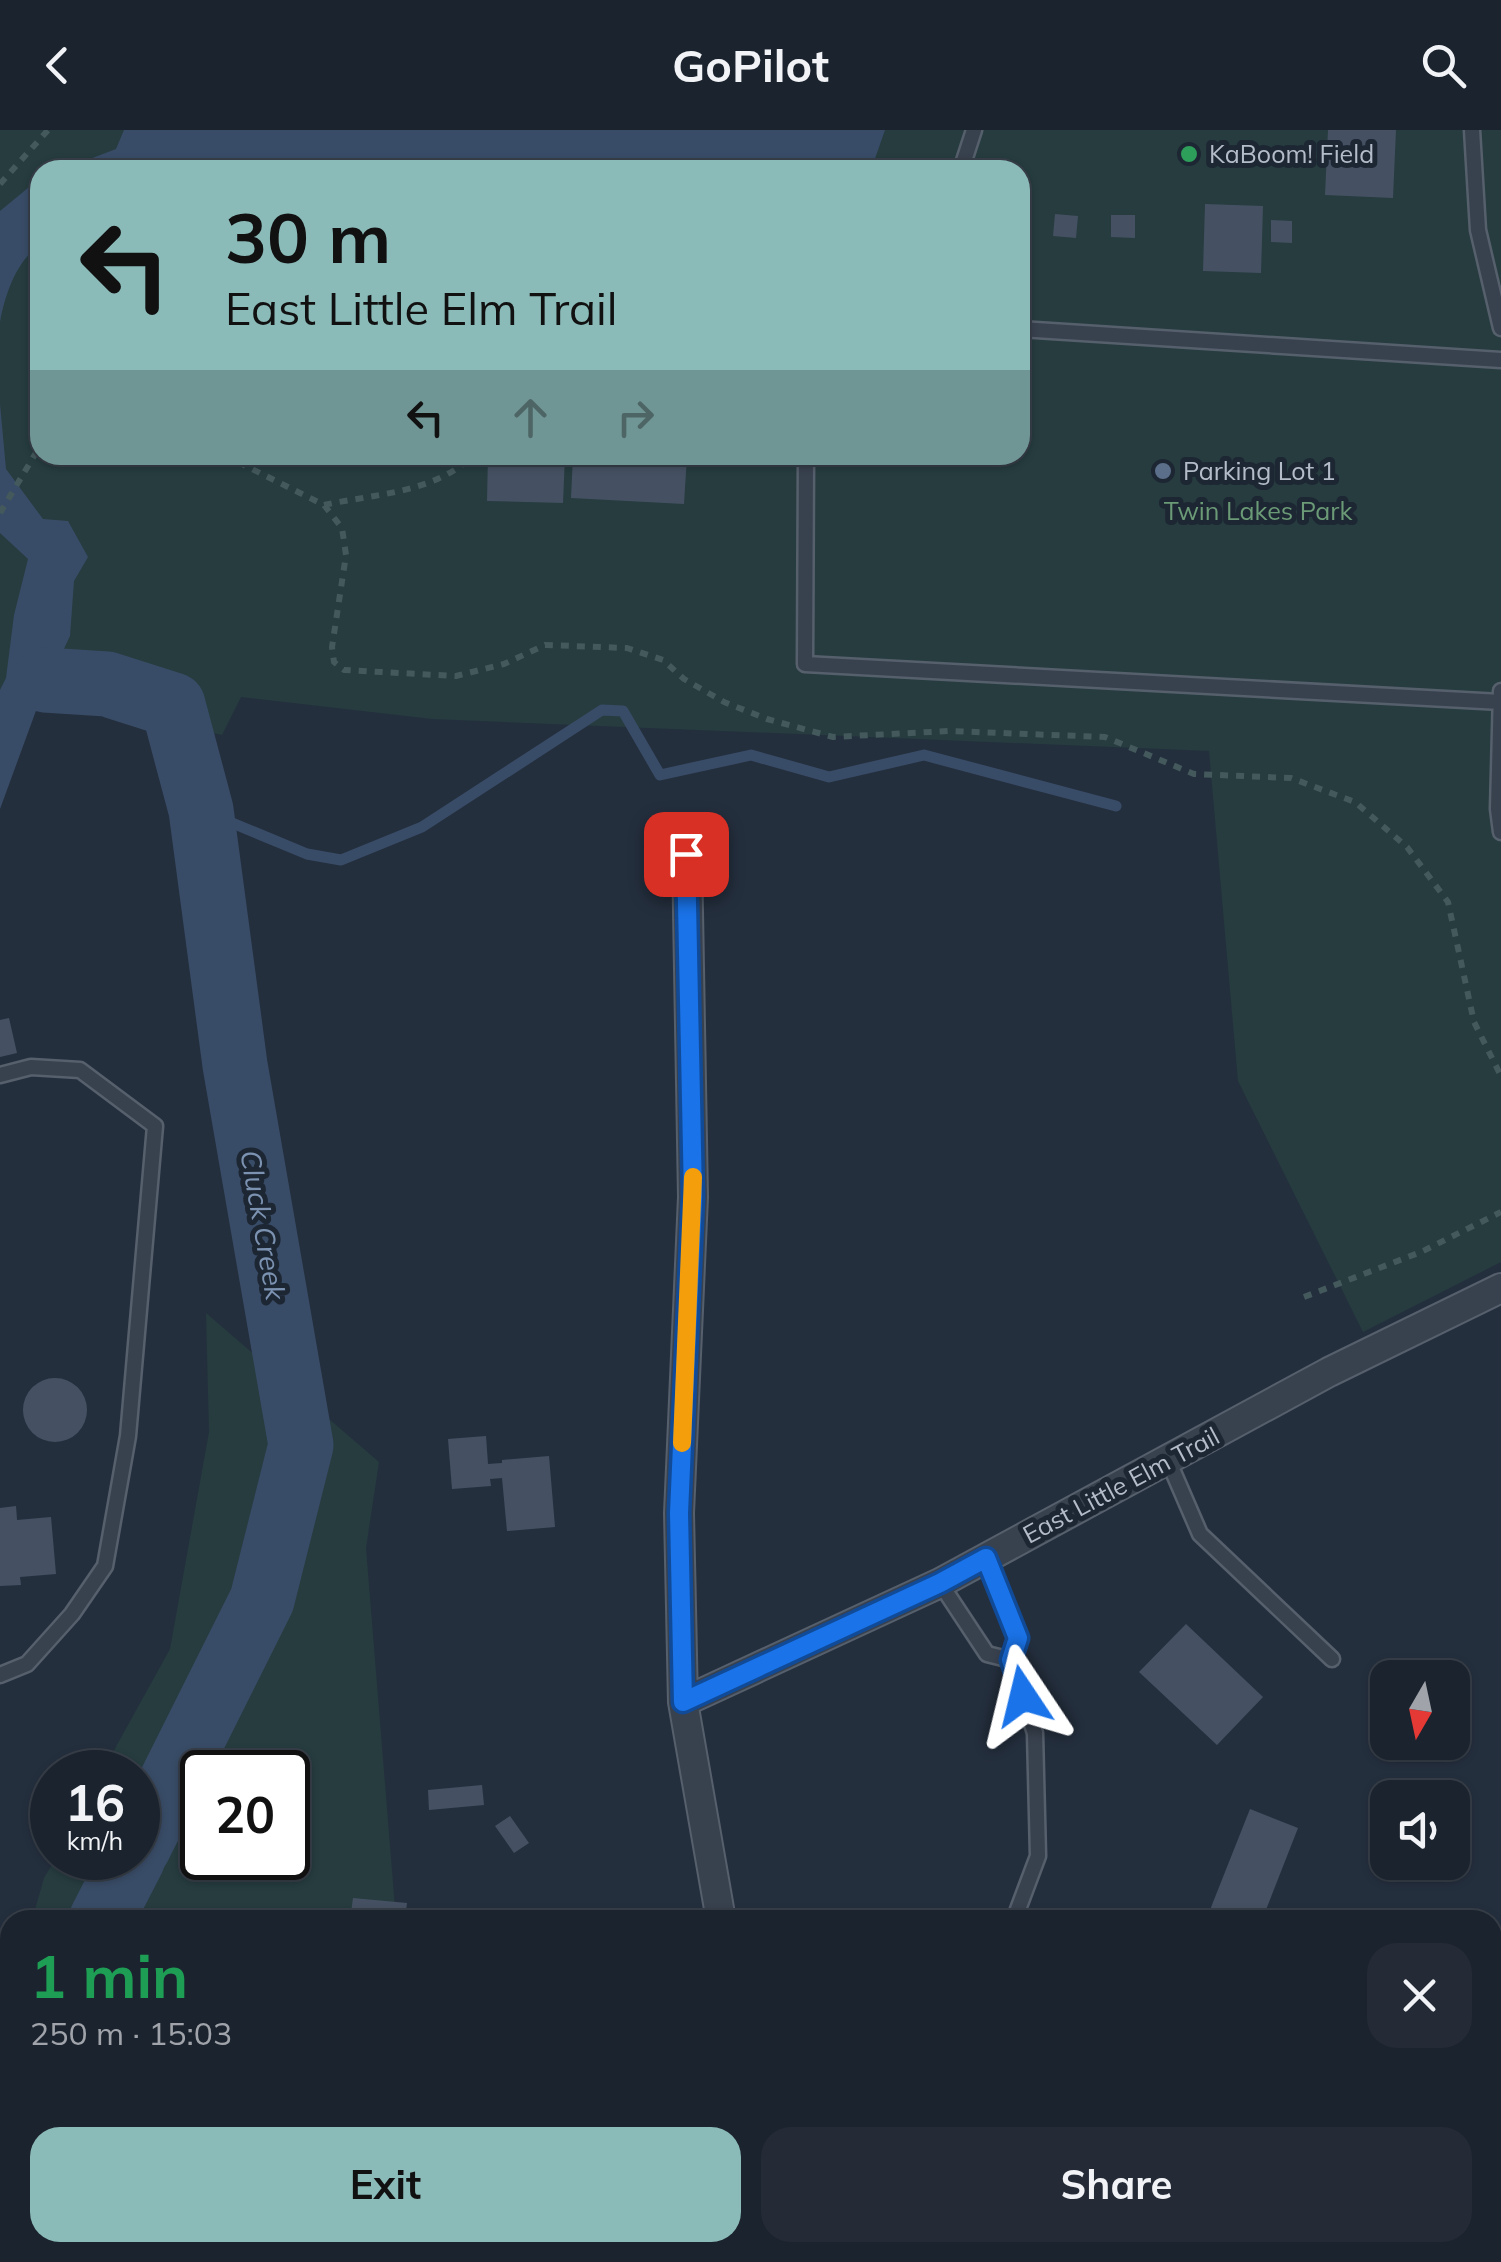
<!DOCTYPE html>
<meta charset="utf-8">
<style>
body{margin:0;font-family:Mulish,sans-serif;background:#242b36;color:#f1f3f6;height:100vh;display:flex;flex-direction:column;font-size:38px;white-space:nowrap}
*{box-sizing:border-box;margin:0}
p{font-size:32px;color:#a0a4aa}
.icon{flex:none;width:55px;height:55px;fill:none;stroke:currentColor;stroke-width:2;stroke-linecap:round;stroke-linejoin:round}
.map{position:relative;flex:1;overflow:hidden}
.sheet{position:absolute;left:0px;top:1780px;width:1502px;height:352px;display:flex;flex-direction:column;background:#1b232e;border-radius:30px 30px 0 0;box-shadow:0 2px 8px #0004,0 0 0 2px #39404a}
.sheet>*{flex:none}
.hud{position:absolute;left:30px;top:30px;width:1000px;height:305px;border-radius:30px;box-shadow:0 2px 8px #0004,0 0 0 2px #39404a;background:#8bbbb9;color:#111;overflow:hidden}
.needle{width:65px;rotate:189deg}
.buttons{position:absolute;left:1370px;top:1530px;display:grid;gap:20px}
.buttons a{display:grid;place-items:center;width:100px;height:100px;border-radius:20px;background:#1b232e;box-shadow:0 2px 8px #0004,0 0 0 2px #39404a;font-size:50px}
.speed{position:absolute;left:30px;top:1620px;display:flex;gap:20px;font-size:50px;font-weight:700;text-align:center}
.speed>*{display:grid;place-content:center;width:130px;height:130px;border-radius:50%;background:#1b232e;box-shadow:0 2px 8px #0004,0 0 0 2px #39404a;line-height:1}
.speed small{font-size:25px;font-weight:400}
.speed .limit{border:5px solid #111;border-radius:15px;background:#fff;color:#111}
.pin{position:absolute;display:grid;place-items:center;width:85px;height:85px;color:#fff;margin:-42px;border-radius:20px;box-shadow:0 5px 15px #0006}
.me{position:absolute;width:110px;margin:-55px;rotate:350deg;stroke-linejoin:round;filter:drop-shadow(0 0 8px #0008)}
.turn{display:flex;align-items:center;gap:35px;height:210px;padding:0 30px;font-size:45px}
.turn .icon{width:130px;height:130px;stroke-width:2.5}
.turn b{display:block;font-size:70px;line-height:85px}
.lanes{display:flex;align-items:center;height:95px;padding:0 30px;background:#0003;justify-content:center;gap:50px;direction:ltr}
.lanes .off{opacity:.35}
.round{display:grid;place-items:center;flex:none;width:105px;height:105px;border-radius:30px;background:#242b36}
.headline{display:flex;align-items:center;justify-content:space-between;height:170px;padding:0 30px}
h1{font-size:60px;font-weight:700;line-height:75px;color:#1e9e55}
.button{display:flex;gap:20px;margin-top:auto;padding:20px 30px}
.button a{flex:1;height:115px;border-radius:30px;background:#8bbbb9;color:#111;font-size:40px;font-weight:700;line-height:115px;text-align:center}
.button a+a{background:#242b36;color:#f1f3f6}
header{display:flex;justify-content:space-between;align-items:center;height:130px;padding:0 30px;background:#1b232e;font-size:45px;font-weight:700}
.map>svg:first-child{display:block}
.green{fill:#263c3f;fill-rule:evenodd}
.water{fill:#394c67}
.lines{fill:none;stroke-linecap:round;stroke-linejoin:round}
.stream{stroke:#394c67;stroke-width:11}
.river{stroke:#394c67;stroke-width:65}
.building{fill:#455162}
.service-casing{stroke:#565f6c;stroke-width:19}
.minor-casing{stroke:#565f6c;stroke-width:32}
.path{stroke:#44595c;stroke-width:6;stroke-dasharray:8 8;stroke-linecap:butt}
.service{stroke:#38414e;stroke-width:14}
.minor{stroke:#38414e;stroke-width:28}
.route-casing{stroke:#114b97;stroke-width:25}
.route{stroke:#1a73e8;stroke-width:18}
.slow{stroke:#f59e0b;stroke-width:18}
.leisure-dot{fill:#2e9e5b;stroke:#1d2633;stroke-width:4}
.service-dot{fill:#5c6f8a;stroke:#1d2633;stroke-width:4}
.labels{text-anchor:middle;stroke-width:10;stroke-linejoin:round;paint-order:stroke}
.poi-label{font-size:25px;fill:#b4bcc9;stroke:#1d2633;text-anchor:start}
.park-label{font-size:25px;fill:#6b9a76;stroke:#1d2633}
.street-label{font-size:25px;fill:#b4bcc9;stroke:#1d2633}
.water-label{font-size:28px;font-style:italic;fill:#7c92b1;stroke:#1d2633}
</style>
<header><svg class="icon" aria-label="back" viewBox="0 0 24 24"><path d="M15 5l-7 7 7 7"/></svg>GoPilot<svg class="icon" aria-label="search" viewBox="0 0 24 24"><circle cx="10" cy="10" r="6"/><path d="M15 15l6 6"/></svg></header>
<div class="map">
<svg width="1501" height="2132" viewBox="0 0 1501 2132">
<rect width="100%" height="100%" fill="#242f3e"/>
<!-- green -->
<path class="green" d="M0 0H1501V1132L1363 1202 1238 951 1209 621 432 589 241 567 222 605 41 567 0 580ZM40 40H1020V325H40Z
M206 1183 379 1332 366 1418 396 1790H32L44 1748 56 1728H138V1642H102L170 1519 209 1302ZM202 1642H288V1728H202Z
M10 1868V2032C0 1977 0 1922 10 1868Z
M31 2123V2122L326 2123 324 2132H33Z"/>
<!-- water -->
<path class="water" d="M124 0H885L871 40H61L116 19Z
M40 48V115C16 131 5 165 0 192V81Z
M0 274 6 339 43 389 68 391 88 427 74 451 70 506 41 567 0 679V560L6 548 14 485 28 429 0 403Z"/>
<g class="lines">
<!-- stream -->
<path class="stream" d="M201 680 307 724 341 730 422 697 602 580 623 581 660 645 751 625 829 647 924 625 1116 676"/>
<!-- river -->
<path class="river" d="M45 550 107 554 173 575 201 680 235 935 301 1315 262 1470 138 1718
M101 1790 133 1728
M95 2122 98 2132"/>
</g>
<!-- building -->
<path class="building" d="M1328 0H1396L1393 68 1325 65Z
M1205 74 1263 76 1261 143 1203 141Z
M1055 84 1078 86 1076 108 1053 106Z
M1111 85H1135V108L1111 107Z
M1271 90 1292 91V113L1271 112Z
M488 325H565L563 373 487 371Z
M573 325 687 326 684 374 571 368Z
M9 888 17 923 0 927V890Z
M23 1280a32 32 0 1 1 64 0a32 32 0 1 1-64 0Z
M486 1306 488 1334 502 1333V1330L549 1326 555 1397 507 1401 502 1348 490 1349 491 1356 452 1359 448 1309Z
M16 1376 17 1390 51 1387 56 1444 20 1447 21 1455 0 1456V1378Z
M1186 1494 1263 1567 1217 1615 1139 1542Z
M482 1655 484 1675 429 1680 428 1660Z
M1250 1679 1298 1698 1262 1790H1206Z
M510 1686 529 1713 514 1723 495 1696Z
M353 1768 407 1773 405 1790H350Z"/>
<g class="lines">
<defs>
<path id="service" d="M1472 0 1478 100 1501 198
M961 40 974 0
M1020 199 1501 230
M806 325 805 534 1501 572
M1501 561 1498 679 1501 702
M0 945 31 937 80 940 155 996 128 1306 105 1436 72 1484 27 1534 0 1545
M1168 1330 1200 1404 1332 1529
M940 1453 987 1524 1011 1530 1018 1508 986 1428
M1011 1530 1035 1603 1038 1726 1014 1790
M867 2132 875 2122"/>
<path id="minor" d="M687 724 693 1067 679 1383 683 1572 721 1790
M683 1572 940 1453 1329 1242 1501 1158
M965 2122 975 2132"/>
</defs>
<!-- service casing -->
<use href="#service" class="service-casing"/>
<!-- minor casing -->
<use href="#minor" class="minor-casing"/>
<!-- path -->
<path class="path" d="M0 54 48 0
M224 325 324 375 342 398 346 425 332 517 334 532 344 540 456 546 504 534 545 515 627 518 663 530 684 549 724 572 767 589 833 607 949 601 1105 607 1194 644 1291 648 1355 672 1407 717 1448 772 1474 892 1501 946
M324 375C374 364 436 363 473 325
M0 383 40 316
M1304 1167 1421 1122 1501 1082"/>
<!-- service -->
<use href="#service" class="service"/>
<!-- minor -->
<use href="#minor" class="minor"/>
</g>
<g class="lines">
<defs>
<path id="route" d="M686 724 693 1067 679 1383 683 1572 940 1453 986 1428 1018 1508 1011 1530 1023 1566"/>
</defs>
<!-- route casing -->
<use href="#route" class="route-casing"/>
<!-- route -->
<use href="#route" class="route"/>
<!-- slow -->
<path class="slow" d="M682 1313 693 1047"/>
</g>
<!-- markers -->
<circle class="leisure-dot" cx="1189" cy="24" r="10"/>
<circle class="service-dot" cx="1163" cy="341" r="10"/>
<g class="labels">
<!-- poi labels -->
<g class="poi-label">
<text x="1209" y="33">KaBoom! Field</text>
<text x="1183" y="350">Parking Lot 1</text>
</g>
<!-- park labels -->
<g class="park-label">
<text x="1258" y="390">Twin Lakes Park</text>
</g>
<!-- street labels -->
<g class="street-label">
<text transform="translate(1121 1355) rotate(-28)" y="9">East Little Elm Trail</text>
</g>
<!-- water labels -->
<g class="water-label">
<text transform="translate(263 1095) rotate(80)" y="10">Cluck Creek</text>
</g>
</g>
</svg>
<div class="buttons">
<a><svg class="needle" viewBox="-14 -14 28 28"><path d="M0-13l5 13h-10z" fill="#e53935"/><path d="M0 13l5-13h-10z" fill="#a0a4aa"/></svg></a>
<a><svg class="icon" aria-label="sound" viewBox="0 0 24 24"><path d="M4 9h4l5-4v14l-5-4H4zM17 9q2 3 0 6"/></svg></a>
</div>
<div class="speed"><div>16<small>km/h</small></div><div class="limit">20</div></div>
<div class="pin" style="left:686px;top:724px;background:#d93025"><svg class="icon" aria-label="arrive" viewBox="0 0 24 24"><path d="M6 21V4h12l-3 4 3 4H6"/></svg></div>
<svg class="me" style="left:1023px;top:1566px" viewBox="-20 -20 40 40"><path d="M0-17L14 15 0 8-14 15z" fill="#1a73e8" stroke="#fff" stroke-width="4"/></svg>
<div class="hud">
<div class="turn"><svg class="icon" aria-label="left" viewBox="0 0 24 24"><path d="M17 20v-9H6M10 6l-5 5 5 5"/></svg><div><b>30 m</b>East Little Elm Trail</div></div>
<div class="lanes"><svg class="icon" aria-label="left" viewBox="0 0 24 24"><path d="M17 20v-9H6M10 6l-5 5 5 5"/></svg><svg class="icon off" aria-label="ahead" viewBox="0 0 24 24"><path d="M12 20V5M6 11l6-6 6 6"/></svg><svg class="icon off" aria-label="right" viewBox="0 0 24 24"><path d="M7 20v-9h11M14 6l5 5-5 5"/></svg></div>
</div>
<section class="sheet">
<div class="headline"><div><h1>1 min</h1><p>250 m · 15:03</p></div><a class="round"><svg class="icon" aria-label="close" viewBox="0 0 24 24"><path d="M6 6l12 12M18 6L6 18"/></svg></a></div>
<div class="button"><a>Exit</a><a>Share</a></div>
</section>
</div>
